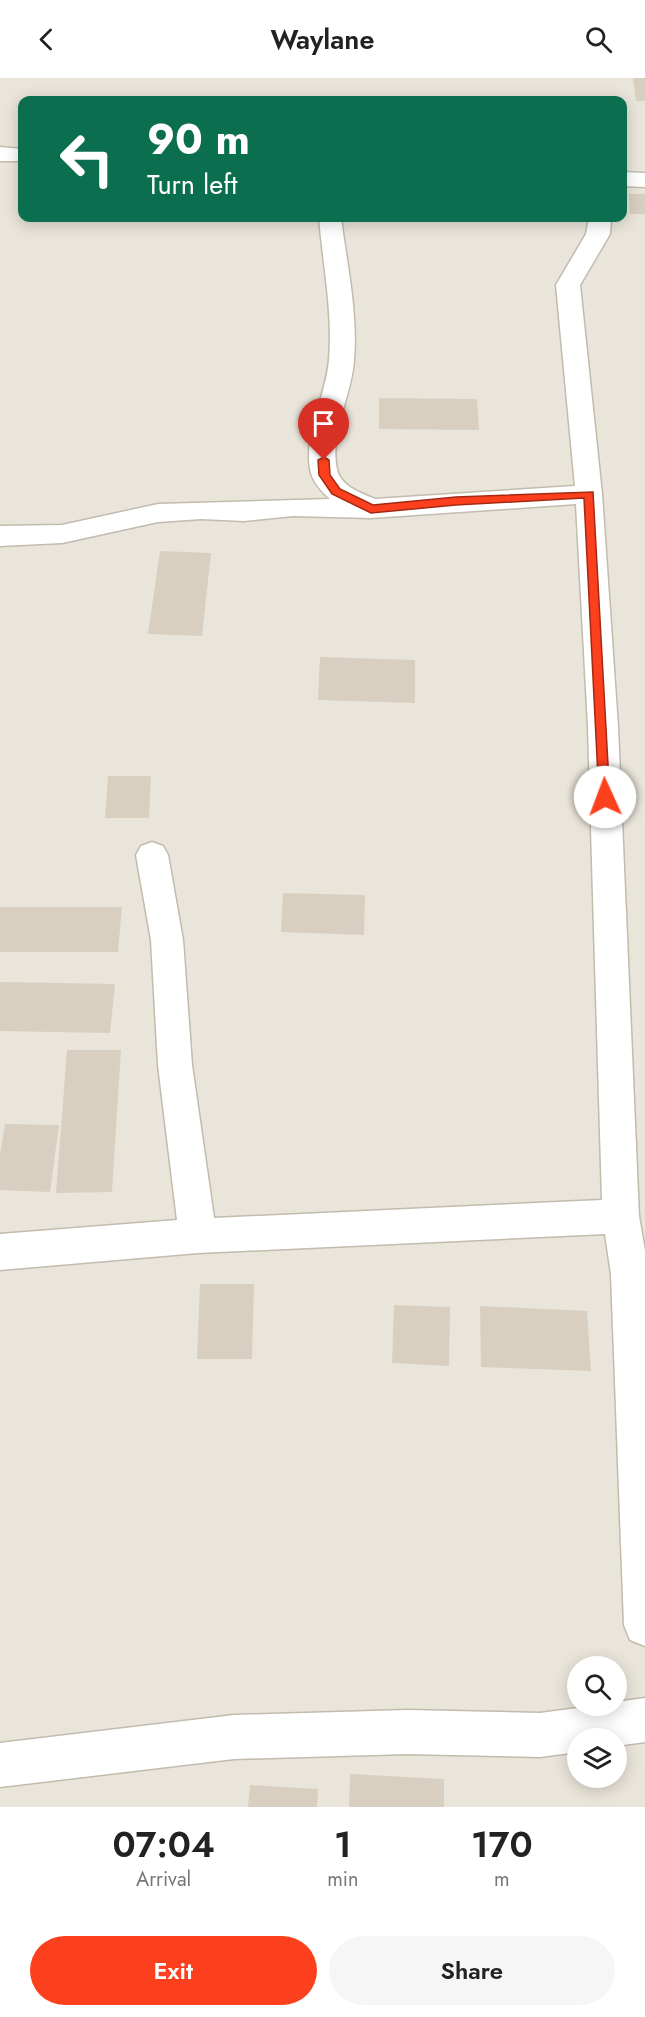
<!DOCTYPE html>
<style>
body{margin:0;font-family:Jost,sans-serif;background:#f6f6f6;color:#222;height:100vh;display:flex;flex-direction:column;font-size:22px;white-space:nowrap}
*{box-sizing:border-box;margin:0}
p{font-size:20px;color:#767676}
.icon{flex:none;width:33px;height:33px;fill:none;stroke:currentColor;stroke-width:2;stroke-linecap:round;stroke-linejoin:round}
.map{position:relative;height:1729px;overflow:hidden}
.drawer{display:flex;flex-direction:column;background:#fff;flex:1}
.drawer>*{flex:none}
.banner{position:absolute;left:18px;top:18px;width:609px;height:126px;border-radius:12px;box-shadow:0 3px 15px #0003;background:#0b6e4f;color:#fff;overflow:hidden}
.fabs{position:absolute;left:567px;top:1578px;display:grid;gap:12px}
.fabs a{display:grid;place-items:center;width:60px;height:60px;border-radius:50%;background:#fff;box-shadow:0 3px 15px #0003;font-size:30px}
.pin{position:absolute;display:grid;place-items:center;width:51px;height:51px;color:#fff;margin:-62px -26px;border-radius:50% 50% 50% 0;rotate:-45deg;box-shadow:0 0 6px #0007}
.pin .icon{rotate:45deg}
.me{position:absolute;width:66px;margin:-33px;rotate:358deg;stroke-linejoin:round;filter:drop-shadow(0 0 4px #0008)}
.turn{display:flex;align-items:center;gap:21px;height:126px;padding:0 30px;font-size:27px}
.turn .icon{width:78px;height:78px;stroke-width:2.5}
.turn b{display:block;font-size:42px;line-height:51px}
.eta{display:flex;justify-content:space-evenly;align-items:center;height:102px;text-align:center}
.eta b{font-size:36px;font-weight:600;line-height:42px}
.button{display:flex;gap:12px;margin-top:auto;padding:12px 30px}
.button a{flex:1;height:69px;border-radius:36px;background:#fc3f1d;color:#fff;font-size:24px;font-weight:600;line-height:69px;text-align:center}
.button a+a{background:#f6f6f6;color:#222}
header{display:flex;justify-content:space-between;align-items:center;height:78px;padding:0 30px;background:#fff;font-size:27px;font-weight:600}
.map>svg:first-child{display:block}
.residential{fill:#eae5da;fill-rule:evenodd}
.building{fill:#d8cfc1}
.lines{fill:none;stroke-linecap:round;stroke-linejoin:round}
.minor-casing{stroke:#c2bbae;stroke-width:3}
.minor{fill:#fff;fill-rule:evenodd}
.route{fill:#fc3f1d;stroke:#a42913;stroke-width:1.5}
</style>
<header><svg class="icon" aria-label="back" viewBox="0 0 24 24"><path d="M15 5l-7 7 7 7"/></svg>Waylane<svg class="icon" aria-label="search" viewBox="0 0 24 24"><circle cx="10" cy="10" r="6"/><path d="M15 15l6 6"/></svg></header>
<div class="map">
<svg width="645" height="1729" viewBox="0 0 645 1729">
<rect width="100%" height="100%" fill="#f6f3ec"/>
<!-- residential -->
<path class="residential" d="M0 0H645V1729H0ZM22 22H622V140H22ZM578 1588H616V1628H578ZM578 1660H616V1700H578Z"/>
<!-- building -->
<path class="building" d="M633 0H645V23H636Z
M629 116H645V136H630Z
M379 320 477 321 479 352 379 351Z
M160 473 211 475 202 558 148 556Z
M320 579 415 582V625L318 622Z
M108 698H151L149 740H105Z
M283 815 365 817 364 857 281 854Z
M0 829H122L118 874H0Z
M0 904 115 906 110 955 0 953Z
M67 972H121L112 1114 56 1115Z
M5 1046 59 1047 50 1114 0 1112V1077Z
M200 1206H254L252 1281H197Z
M394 1227 450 1229 449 1288 392 1285Z
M480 1228 587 1233 591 1293 481 1289Z
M350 1696 444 1701V1729H349Z
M250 1707 318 1711 317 1729H248Z"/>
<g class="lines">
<defs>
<path id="minor" d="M0 69 22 71V83H0Z
M622 94 645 95V109L622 108Z
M319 140H341C347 187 358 235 354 282 352 317 329 356 337 391 340 408 361 415 375 421L575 408 556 207 586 156 589 140H611L610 156 580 207 602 416 618 649 639 1138 645 1173V1568L630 1562 624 1547 611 1196 605 1156 198 1175 0 1192V1156L177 1142 158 987 151 862 136 777 141 768 152 764 163 768 168 777 183 862 192 987 214 1140 602 1122 588 649 576 426 371 440 293 438 244 443 201 441 158 444 62 465 0 468V448L62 447 158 426 330 421C321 413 312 403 310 391 304 356 326 317 329 282 333 235 323 187 319 140Z
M645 1620V1664L616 1668V1660H578V1674L540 1679 407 1676 234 1681 0 1709V1665L234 1637 407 1632 540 1635 593 1628H616V1624Z"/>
</defs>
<!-- minor casing -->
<use href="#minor" class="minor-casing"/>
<!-- minor -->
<use href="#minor" class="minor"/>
</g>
<!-- route -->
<path class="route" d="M324 379 329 382 330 397 340 411 373 427 456 419 593 414 610 723H601L599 719 584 420 456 427 371 435 332 416 319 397 318 382Z"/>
</svg>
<div class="fabs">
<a><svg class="icon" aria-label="search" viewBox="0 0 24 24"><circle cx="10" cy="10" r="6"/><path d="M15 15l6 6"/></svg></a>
<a><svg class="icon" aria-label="layers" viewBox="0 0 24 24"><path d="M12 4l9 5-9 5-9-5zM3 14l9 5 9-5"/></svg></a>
</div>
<div class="pin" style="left:324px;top:382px;background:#d93025"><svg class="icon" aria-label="arrive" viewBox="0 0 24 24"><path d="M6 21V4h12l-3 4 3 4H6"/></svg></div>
<svg class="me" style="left:605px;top:719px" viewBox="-20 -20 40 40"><circle r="19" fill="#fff"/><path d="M0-13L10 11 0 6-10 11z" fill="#fc3f1d"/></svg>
<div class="banner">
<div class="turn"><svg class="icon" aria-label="left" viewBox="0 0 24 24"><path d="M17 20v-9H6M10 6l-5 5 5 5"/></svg><div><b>90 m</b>Turn left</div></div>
</div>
</div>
<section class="drawer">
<div class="eta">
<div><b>07:04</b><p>Arrival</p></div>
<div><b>1</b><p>min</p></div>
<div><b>170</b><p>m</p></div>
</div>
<div class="button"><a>Exit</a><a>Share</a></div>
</section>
